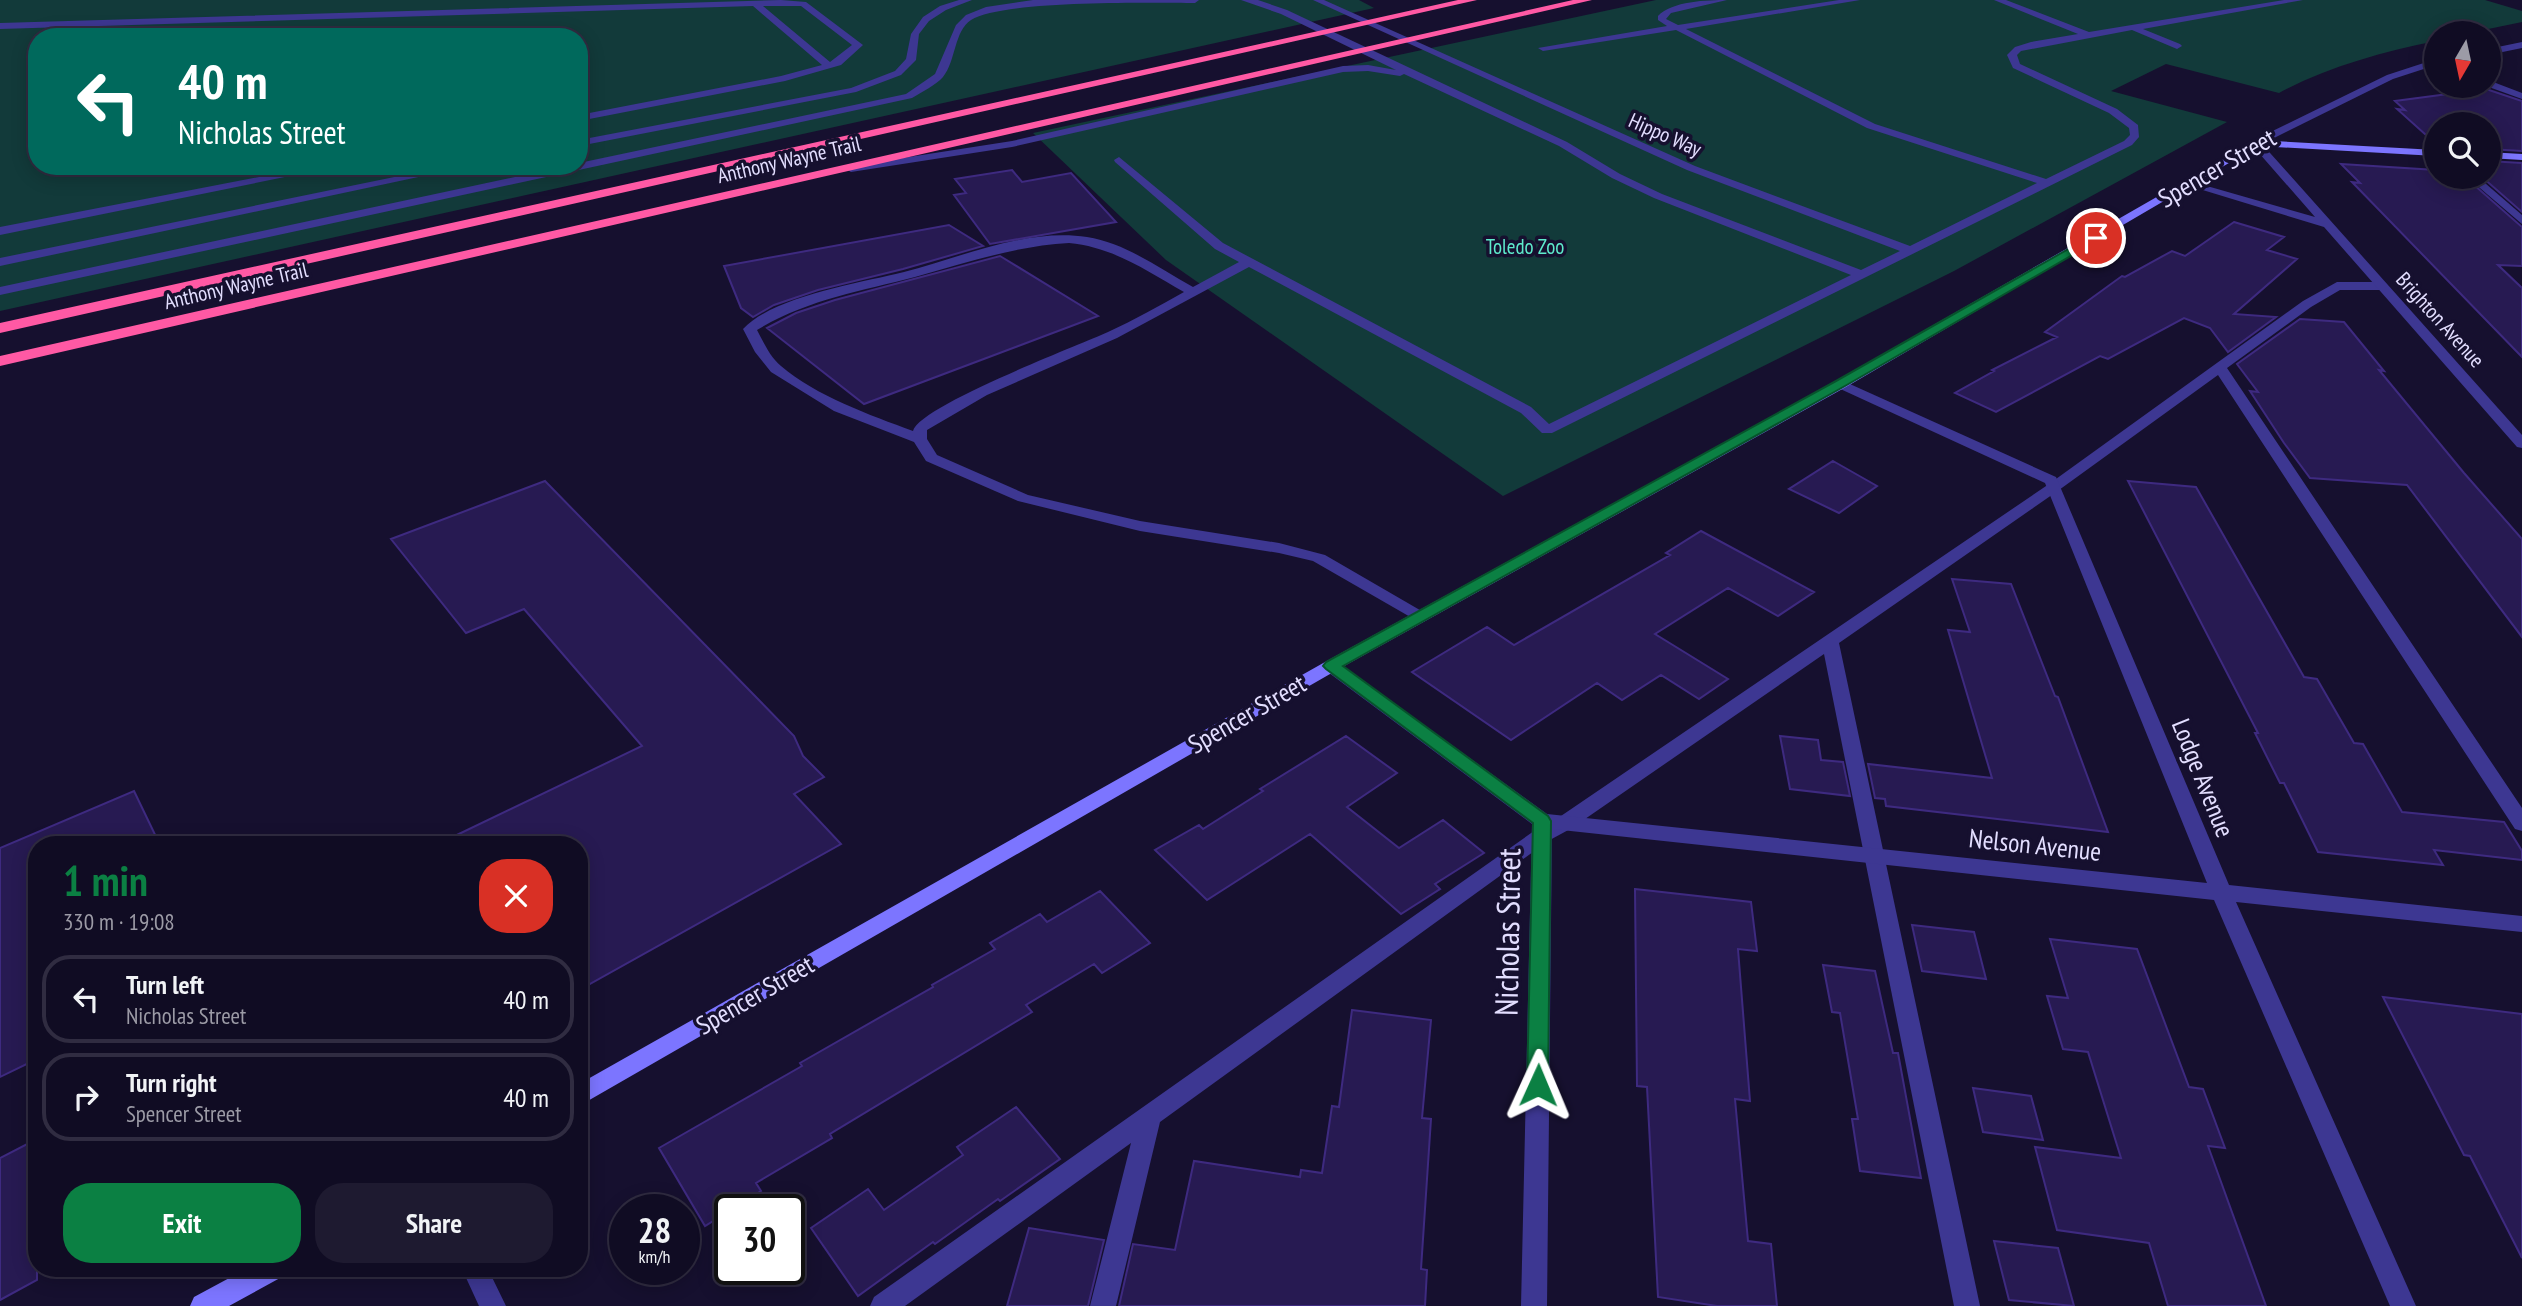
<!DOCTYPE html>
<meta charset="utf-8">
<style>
body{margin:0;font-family:"PT Sans Narrow",sans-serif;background:#1e1a30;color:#f1f3f6;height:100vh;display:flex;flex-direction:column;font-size:26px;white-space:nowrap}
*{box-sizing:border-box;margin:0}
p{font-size:23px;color:#9c9ba6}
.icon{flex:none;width:38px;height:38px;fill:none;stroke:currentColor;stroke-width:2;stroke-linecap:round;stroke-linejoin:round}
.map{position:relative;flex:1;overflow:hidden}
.sheet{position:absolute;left:28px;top:836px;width:560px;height:441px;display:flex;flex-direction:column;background:#100c23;border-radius:28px;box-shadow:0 4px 18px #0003,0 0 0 2px #302c41}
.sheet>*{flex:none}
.guide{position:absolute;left:28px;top:28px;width:560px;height:147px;border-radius:28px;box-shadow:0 4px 18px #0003,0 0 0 2px #302c41;background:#00695c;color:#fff;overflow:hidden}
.needle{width:46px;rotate:189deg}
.buttons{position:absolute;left:2424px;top:21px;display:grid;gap:14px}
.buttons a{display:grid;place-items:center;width:77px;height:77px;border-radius:50%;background:#100c23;box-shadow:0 4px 18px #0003,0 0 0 2px #302c41;font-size:35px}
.speed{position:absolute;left:609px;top:1194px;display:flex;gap:14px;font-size:35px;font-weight:700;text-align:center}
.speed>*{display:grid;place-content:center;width:91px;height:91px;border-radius:50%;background:#100c23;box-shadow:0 4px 18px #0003,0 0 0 2px #302c41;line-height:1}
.speed small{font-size:18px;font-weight:400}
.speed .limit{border:4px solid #111;border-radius:10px;background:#fff;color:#111}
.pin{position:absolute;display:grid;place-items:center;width:60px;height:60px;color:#fff;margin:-30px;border:4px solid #fff;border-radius:50%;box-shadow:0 2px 7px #0007}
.me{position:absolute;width:77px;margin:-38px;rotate:1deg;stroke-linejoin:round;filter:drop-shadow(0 0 5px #0008)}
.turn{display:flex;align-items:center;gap:24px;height:147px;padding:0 35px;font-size:32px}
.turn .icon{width:91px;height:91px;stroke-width:2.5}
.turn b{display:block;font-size:49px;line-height:60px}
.round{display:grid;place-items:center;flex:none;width:74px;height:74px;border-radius:28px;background:#1e1a30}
.headline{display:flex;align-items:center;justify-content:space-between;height:119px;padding:0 35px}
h1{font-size:42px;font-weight:800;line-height:52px;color:#0b8043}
.cta{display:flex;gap:14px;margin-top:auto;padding:14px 35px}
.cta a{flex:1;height:80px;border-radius:28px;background:#0b8043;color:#fff;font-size:28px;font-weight:800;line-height:80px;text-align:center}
.cta a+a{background:#1e1a30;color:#f1f3f6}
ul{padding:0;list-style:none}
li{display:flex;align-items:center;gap:21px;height:88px;margin:0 14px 10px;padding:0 21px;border:4px solid #302c41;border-radius:28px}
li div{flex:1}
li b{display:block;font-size:26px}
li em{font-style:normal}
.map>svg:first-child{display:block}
.green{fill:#123a3a;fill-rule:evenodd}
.building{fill:#271a52;stroke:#3e2a80;stroke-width:2}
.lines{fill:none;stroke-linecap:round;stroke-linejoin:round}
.lane{fill:#3d3792;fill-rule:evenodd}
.street{fill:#3d3792;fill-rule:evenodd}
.secondary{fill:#7c75ff;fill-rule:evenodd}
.highway{fill:#ff59a4;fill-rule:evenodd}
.route{fill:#0b8043;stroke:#07532c;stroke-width:2}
.labels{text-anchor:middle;stroke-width:7;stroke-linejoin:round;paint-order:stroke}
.far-street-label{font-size:21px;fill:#e3deff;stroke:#16102f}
.far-park-label{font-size:21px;fill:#5eebcc;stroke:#16102f}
.street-label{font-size:26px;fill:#e3deff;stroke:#16102f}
.near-street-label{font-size:32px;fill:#e3deff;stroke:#16102f}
</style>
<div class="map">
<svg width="2522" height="1306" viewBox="0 0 2522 1306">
<rect width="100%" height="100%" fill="#16102f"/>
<!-- green -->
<path class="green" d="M0 0H1359L1374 8 0 311ZM37 37H579V166H37Z
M1656 0H2485L2522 11V22L2469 33H2436V41C2382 52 2327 67 2279 93L2166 64 2111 91 2227 122 1954 271 1503 496 1166 260 1033 133Z"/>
<!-- building -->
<path class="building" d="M2486 89 2522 101V151L2488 149V124H2436V144L2397 109 2405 110 2395 101Z
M2488 161 2522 163V212L2482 177H2488Z
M2341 164 2436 170V177H2465L2522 227V266L2498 265 2522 288V357L2352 182 2360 183Z
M1012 170 1022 182 1071 173 1116 222 990 244 954 195 966 193 955 179Z
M2234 222 2284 237 2267 250 2297 259 2234 314 2276 317 2228 352 2210 328 2184 318 2108 359 2100 356 1996 412 1955 393 1994 371 1992 370 2057 337 2045 332 2122 276 2125 277 2172 251 2185 256Z
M949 225 983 246 903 269 818 290 774 305 753 317 741 308 724 266Z
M1000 256 1098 316 864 404 767 328 796 313 835 300Z
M2300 319 2344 322 2384 371 2379 370 2464 473 2522 539V637L2407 485 2310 478 2284 443 2250 391 2258 392 2237 364Z
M1833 461 1877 486 1839 513 1789 489Z
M545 481 794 736 803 756 824 777 794 794 841 844 579 990V845H436L642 746 524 609 466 633 391 539Z
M2128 481 2196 487 2304 677 2317 679 2354 743 2363 744 2402 812 2504 822 2522 851V860L2434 850 2443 865 2318 852 2284 783H2280L2255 733H2258Z
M1701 531 1814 592 1778 616 1728 588 1655 634 1728 679 1699 699 1661 675 1622 700 1597 683 1511 740 1412 672 1487 627 1514 645 1670 555 1666 553Z
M1952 579 2011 584 2055 696 2058 697 2108 832 1886 806 1885 799 1875 798 1868 764 1992 778 1948 630 1970 632Z
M1346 736 1397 773 1347 807 1399 848 1443 820 1484 853 1435 884 1440 889 1401 914 1310 834 1207 900 1155 850 1199 825 1203 829 1263 791 1260 789Z
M1780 736 1818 740 1821 760 1843 762 1850 796 1790 789Z
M134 791 160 845H37V1059L0 1077V848Z
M1635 889 1751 902 1757 951 1738 949 1750 1101 1735 1099 1748 1241 1771 1244 1777 1306H1717L1658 1297 1647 1087 1637 1086Z
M1100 891 1150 943 1102 973 1094 964 1026 1005 1032 1012 830 1134 832 1138 756 1183 761 1191 705 1226 659 1148 802 1066 800 1063 933 987 932 985 995 949 990 943 1040 914 1047 922Z
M1912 925 1974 932 1986 979 1922 971Z
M2050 939 2137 949 2189 1087 2203 1089 2225 1148 2208 1146 2266 1306H2168L2149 1243 2057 1230 2035 1147 2121 1158 2088 1052 2063 1049 2047 996 2068 998Z
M1823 965 1875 971 1893 1053H1898L1921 1178 1860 1171 1852 1119H1858L1840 1013 1832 1012Z
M2383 997 2522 1014V1258L2470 1156 2464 1155Z
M1352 1010 1431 1020 1422 1118 1431 1119 1421 1269 1427 1270 1425 1306H1119L1133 1244 1175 1250 1194 1161 1300 1177 1301 1170 1322 1173 1332 1106 1339 1107Z
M1973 1088 2031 1096 2043 1140 1983 1132Z
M1016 1107 1060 1159 1000 1201 998 1199 935 1244 933 1242 858 1296 811 1228 868 1189 884 1210 963 1155 957 1147Z
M37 1139V1280L0 1300V1158Z
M1029 1228 1104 1240 1088 1306H1007Z
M1994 1241 2058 1248 2074 1306 2009 1300Z"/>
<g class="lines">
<!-- lane -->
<path class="lane" d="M781 0 806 2 863 45 841 65 785 81 579 121V115L781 76 822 65 753 6 0 29V23ZM763 6H801L852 45 830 62Z
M959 0H972L946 10 929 21 919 34 916 60 901 75 856 92 579 146V140L851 88 895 71 906 59 911 34 923 17 940 6Z
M1033 0H1199L1195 3C1150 3 1003 0 971 20 954 31 956 61 943 77 936 85 922 92 912 98L0 295V287L566 166H579V163L906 94 935 74 956 25 966 15 986 7Z
M1241 0H1258L1287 10 1567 142 1620 174 1662 194 1861 270 1900 251 1687 170 1313 0H1324L1695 166 1910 246 2037 183 1867 128 1676 30 1543 51 1538 48 1667 26 1658 20V16C1672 1 1707 0 1727 0L1671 13 1666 19 1678 25 1839 0H1860L1686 29 1875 124 2046 179 2124 141 2130 135 2129 128 2109 113 2013 68 2007 55 2015 47 2031 42 2078 34 1994 0H2006L2089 32 2284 0H2303L2143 29 2180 44 2182 46 2177 49 2132 30 2021 51 2017 55 2020 64 2117 109 2138 125 2139 137 2132 145 1552 433H1542L1521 413 1249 267 1117 338 987 395 927 430V439L937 455 1028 495 1140 521 1279 543 1325 555 1425 613 1428 617 1419 622 1313 561 1279 553 1140 531 1018 501 926 461 914 442 834 411 771 372 755 352 743 329C774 296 860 283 904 272 962 257 1026 228 1087 237 1126 243 1160 269 1193 287L1239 262 1215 249 1115 162 1114 160 1119 157 1223 243 1531 407 1549 424 1851 275 1654 198 1612 178 1559 146 1404 74 1400 76 1368 71 1343 72 1012 147 851 172 846 169 851 166 1012 141 1343 66 1368 65 1396 70 1281 14ZM1069 243C1113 247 1147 271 1184 292 1159 306 1134 320 1108 332 1077 346 919 406 913 431 870 415 816 396 781 366 770 357 764 343 757 330 806 300 861 291 915 277 966 263 1015 246 1069 243Z
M316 166H339L0 235V227Z
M448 166H470L0 266V258Z
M2467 177H2478L2522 215V224Z
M2337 282H2381L2387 286 2381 290H2340L2311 307 2227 368 2522 808V831L2515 829 2218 375 2059 490 1839 643 1980 1306H1954L1824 654 1572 828 1548 841 1160 1122 1116 1306H1090L1131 1143 905 1306H870L874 1297 1534 831 1558 818 2049 484 2303 301Z"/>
<!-- street -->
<path class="street" d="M2522 42V48L2488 55V49Z
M2436 59V65L2393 79 2262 144 2522 435V448L2517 447 2324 227 2183 184 2193 182 2315 217 2252 145V141L2387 75Z
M2488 80 2522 93V99L2486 86Z
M1841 380 2056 477 2229 885 2522 916V932L2236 902 2416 1306H2390L2214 900 1552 829 1547 1306H1521L1532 824 1325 670 1322 666 1325 662H1337L1547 814 2207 883 2045 483 1836 387 1834 384Z
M462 1269H488L506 1306H479Z"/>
<!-- secondary -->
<path class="secondary" d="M2256 140 2436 150V156L2258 146 1846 387 1337 670 579 1106V1084L1325 662 1836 381Z
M2488 152 2522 154V160L2488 158Z
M246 1269H284L280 1278 229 1306H190L194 1297Z"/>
<!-- highway -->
<path class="highway" d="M1458 0H1477L0 333V323Z
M1573 0H1592L0 366V356Z"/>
</g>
<!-- route -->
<path class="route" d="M2093 235 2102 238 1845 386 1343 666 1548 816 1551 821 1548 1085 1545 1091 1538 1094 1530 1091 1527 1085 1533 823 1326 669 1323 666 1326 662 1836 381Z"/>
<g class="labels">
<!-- far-street labels -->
<g class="far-street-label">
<text transform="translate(1665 135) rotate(24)" y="7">Hippo Way</text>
<text transform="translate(789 160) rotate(-13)" y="7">Anthony Wayne Trail</text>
<text transform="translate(236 286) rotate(-13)" y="7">Anthony Wayne Trail</text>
<text transform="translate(2440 320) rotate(48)" y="7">Brighton Avenue</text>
</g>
<!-- far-park labels -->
<g class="far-park-label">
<text x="1525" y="254">Toledo Zoo</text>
</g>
<!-- street labels -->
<g class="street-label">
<text transform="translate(2217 168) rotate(-30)" y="9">Spencer Street</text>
<text transform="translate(1247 714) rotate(-30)" y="9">Spencer Street</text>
<text transform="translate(2203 778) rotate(68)" y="9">Lodge Avenue</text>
<text transform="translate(2035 845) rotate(6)" y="9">Nelson Avenue</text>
<text transform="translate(755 995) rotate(-30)" y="9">Spencer Street</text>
</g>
<!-- near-street labels -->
<g class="near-street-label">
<text transform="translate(1508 932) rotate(-89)" y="11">Nicholas Street</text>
</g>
</g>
</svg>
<div class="buttons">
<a><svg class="needle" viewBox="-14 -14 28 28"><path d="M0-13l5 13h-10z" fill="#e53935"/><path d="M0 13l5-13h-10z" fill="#9c9ba6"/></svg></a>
<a><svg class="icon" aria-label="search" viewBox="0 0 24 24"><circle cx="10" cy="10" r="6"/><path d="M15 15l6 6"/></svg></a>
</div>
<div class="speed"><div>28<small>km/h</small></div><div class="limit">30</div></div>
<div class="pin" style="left:2096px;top:238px;background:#d93025"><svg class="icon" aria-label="arrive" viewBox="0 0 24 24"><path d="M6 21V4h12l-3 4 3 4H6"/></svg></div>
<svg class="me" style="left:1538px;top:1085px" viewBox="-20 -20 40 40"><path d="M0-17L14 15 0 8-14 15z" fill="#0b8043" stroke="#fff" stroke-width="4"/></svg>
<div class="guide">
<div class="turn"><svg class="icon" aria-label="left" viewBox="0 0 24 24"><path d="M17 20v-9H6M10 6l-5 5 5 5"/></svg><div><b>40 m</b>Nicholas Street</div></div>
</div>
<section class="sheet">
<div class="headline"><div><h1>1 min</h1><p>330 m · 19:08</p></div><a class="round" style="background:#d93025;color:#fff"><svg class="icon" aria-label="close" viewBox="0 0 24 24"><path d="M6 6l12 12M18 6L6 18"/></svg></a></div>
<ul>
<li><svg class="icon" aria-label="left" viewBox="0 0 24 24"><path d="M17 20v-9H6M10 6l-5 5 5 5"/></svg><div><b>Turn left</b><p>Nicholas Street</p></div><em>40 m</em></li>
<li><svg class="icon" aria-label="right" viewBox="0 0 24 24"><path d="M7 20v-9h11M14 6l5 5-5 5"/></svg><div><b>Turn right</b><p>Spencer Street</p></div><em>40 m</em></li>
</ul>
<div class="cta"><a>Exit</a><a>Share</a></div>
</section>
</div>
